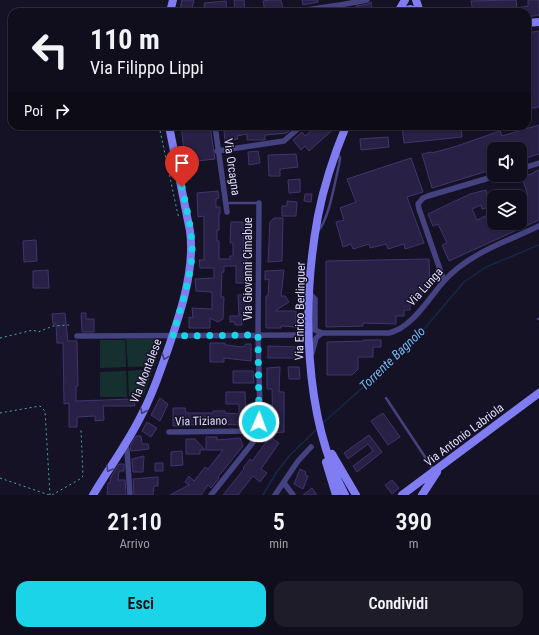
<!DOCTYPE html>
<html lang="it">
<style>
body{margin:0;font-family:"Roboto Condensed",sans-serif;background:#1e1c29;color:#f1f3f6;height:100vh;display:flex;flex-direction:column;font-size:15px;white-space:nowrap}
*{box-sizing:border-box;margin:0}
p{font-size:13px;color:#9c9ca3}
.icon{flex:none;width:22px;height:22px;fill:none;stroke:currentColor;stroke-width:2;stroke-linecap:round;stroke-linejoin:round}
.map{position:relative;height:495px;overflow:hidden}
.sheet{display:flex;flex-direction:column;background:#100e1c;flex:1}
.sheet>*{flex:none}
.hud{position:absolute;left:8px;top:8px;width:523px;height:122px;border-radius:12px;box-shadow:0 1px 3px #0004,0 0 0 1px #302e3b;background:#100e1c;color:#f1f3f6;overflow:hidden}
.controls{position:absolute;left:487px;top:142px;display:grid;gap:8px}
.controls a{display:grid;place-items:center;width:40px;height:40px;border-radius:8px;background:#100e1c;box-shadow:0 1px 3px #0004,0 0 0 1px #302e3b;font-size:20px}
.pin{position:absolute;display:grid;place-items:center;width:34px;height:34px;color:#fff;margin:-41px -17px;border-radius:50% 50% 50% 0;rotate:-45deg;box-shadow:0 0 4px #0007}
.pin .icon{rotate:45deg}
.me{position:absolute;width:44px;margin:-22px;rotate:2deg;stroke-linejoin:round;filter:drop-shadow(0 0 3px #0008)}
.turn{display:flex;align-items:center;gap:14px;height:84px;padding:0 16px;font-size:18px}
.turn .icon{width:52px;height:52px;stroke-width:2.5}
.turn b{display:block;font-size:28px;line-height:34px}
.then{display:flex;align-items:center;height:38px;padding:0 16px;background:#0003;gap:8px;font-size:15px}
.eta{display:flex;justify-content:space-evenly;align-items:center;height:68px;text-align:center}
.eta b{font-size:24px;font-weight:600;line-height:28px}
.action{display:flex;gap:8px;margin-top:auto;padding:8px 16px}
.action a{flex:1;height:46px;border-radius:12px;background:#1cd4e7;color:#111;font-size:16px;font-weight:600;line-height:46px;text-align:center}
.action a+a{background:#1e1c29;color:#f1f3f6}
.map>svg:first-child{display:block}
.green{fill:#16302f}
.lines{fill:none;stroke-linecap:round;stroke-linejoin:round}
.stream{stroke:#142949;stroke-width:1.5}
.building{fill:#282045;stroke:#40356f}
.path{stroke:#3daea6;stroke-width:1;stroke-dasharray:2 3;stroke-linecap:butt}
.lane{stroke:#444280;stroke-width:2.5}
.street{stroke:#444280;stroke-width:5.5}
.secondary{stroke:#7f7df1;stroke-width:8}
.oneway{stroke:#403d77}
.route{stroke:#1cd4e7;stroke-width:7;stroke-dasharray:0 12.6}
.labels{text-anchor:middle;stroke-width:3;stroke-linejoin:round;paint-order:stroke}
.street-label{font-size:12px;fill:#dfdcfb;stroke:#161226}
.water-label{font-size:13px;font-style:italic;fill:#75b8f0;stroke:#161226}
</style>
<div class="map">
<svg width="539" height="495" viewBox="0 0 539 495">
<rect width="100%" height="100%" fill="#161226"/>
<!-- green -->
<path class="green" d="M161 339 155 366 128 367 126 339Z
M100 340H125L126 367 100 368Z
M153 369 144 395 129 396 128 371Z
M126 371 127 397H100V372Z"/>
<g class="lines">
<!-- stream -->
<path class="stream" d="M323 423 388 365 424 329 464 282 486 267 539 245
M263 495 276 473 290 455 317 429"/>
</g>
<!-- building -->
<path class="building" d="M182 0H194L191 12H179Z
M234 0H244L245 12H235Z
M270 0H281L283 9 265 11 263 1Z
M302 0H318V2L303 5Z
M516 0 517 8 528 6V0H539V15L527 17V12H473L471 1Z
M226 1 227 12H205L204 3Z
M371 2 372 12H362V8H356V6L368 4Z
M539 31V107L527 109V33Z
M539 125V154L520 160V149H494V169L432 188 422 154 431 152 432 153 454 147 500 131 502 136Z
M181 126H210L215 159 188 162 187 149H184Z
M247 126H288L289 131 287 133 265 135V140H247V134L237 136 238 139 225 141 224 131 247 128Z
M317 126H337L309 151 305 146 301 150 293 140 302 132 305 136Z
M402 126H461L462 137 404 143Z
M388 137 389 147 361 150 360 139Z
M258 151 260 163 249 165 248 152Z
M296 154 298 167 280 169V176H269L268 155Z
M411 158 423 192 407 197 424 243 405 249 404 244 388 249 386 244 370 248 369 244 353 249 351 244 343 247 336 222 344 220 340 208 356 202 347 179Z
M539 170V220L449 261 442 245 447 243 438 224 433 226 428 214 470 194 486 190 490 207 482 209 481 205 472 209 477 220 494 212V231L507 225V223H520V199L528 196 522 177 534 173V172Z
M300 179V192L289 193 288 180Z
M218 191 219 198 216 199V207H220V214H219V230H217V241H219V259H230V256H233V243H230L231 222H243L244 248H250L249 255 247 259V272L251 273V283H236V266H224V272H222L221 297H224L223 319 218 322 210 318V328H189V317L193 318 192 308 212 309V292L196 291 195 279 214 278V268H200L199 260H204V216L198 217 197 193Z
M305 194H312L311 202 304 201Z
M287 201 297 202 296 216H282V206H287Z
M274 218H283L282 261 268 262 270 222Z
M36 240 37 261 24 262 23 241Z
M429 259 430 285H428V290L422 293V296H416V303L410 302V310H404V316H396V324L363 323V326L326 327V261Z
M48 270 49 288H33V271Z
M284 270 281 296H285L289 302 275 311H296V327L281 326V328H266V296H268L269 279 265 280V271Z
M249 294 250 316H241L242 325H235V322H230V316H239L238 295Z
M65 313 68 341H77L78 386H76V401L134 399 135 406H103L104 420 95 421V416L77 417V427H69V403L64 404 63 343H57L56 324H53L52 314Z
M81 313H86V319H94V332H82Z
M364 340H381V347H373V357H358V369L352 375H327V342L364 341Z
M210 343H225V345L243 347 246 344H251V361L224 358V362H210Z
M268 346 299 347V358H268Z
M280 367 279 392H284V432L273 433 272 389H267V368Z
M288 367H299L300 379H289Z
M233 371H253L254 383H233Z
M226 392H245L246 425 205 424 186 425V426H173V408H185L186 413H213V411H225V413L239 414V404H226Z
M160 398 168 404 160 421 151 415Z
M383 413 400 437 388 445 371 421Z
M147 422 157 428 151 437 142 431Z
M369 435 382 452 357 472 353 466 373 451 368 444 348 459 344 453Z
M136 436H141L142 444H148L149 449 131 451 130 446Z
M206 437H217V440L240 438 243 446 218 477 219 478 211 488 208 485 201 495H170L189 485 185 482 189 476 194 481 205 467 208 469 223 450H206Z
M270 437 279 443 261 469 267 473 260 482 253 476 238 495H223L244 469 243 468 250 459 252 461Z
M186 439H195L205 450H200V454H186Z
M182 451 183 465 171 466V452Z
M144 456 143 472H133L132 459Z
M155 463H163V471H155Z
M119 464H124V471H119L118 480H125L126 495H107L108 483H110L111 477Z
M300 469 306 472 305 475 308 476 303 489 294 484Z
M158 477V486H154L153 495H134L133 479Z
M392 480 399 488 392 494 385 485Z
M312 488 317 495H303Z"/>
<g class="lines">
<!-- path -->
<path class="path" d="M159 126 178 215 179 217
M0 338 33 330 38 332 53 326 69 325
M0 413 40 406 45 411 50 495
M0 478 49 495
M52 495 80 479 83 476 81 430"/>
<!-- lane -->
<path class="lane" d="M226 203H259
M318 231C329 220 335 181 339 165L340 158 338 154
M538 319H539
M386 398 433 469"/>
<!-- street -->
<path class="street" d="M340 5 367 0
M292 12 340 5 341 12
M215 126 227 212
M217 151 284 141 301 126
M520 169 539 163
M444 281 419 209 418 204 423 198 428 196 499 175
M310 294 315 299V330L322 333H389C412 328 429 298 444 281 469 253 506 242 539 226
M77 336 301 335
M312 353 316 338 322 333
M169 432 258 431
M125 444 127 450 130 495
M284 483 293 495
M211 495 254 441 258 431 260 413 258 335 259 203
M275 495 298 461 311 447"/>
<!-- secondary -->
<path class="secondary" d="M416 0 420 12
M170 12 173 0
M398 12 405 0
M399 12 410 9 418 12
M527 23 539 22
M332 454 356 495
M326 462 336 495
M93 495C109 468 128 443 142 414 150 399 156 383 162 366 176 326 196 274 190 231L169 126
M345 495C303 416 302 302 318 216 324 185 334 155 346 126
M402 495 539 393
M422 495 437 472"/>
</g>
<!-- one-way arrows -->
<defs><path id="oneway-chevron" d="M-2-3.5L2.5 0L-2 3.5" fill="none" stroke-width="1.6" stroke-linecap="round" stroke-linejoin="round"/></defs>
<g class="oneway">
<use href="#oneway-chevron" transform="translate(165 357) rotate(110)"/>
<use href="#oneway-chevron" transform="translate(143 411) rotate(115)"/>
<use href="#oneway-chevron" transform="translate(109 469) rotate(121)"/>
</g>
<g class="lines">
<!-- route -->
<path class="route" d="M182 187C186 206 191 226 192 245 193 274 180 308 173 336L258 335 259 422"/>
</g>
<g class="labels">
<!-- street labels -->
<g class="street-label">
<text transform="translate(232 167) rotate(82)" y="4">Via Orcagna</text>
<text transform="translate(248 269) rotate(-90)" y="4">Via Giovanni Cimabue</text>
<text transform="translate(425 287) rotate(-48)" y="4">Via Lunga</text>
<text transform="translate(300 311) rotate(-89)" y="4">Via Enrico Berlinguer</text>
<text transform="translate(146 371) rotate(-69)" y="4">Via Montalese</text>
<text transform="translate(201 421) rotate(-1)" y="4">Via Tiziano</text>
<text transform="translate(464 435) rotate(-37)" y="4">Via Antonio Labriola</text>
</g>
<!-- water labels -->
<g class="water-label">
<text transform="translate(392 358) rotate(-44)" y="5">Torrente Bagnolo</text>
</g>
</g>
</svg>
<div class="controls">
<a><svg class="icon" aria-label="sound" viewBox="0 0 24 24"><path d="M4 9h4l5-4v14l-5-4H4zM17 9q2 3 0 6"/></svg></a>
<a><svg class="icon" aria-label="layers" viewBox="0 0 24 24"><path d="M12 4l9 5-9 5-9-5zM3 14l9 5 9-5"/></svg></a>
</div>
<div class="pin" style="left:182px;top:187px;background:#d93025"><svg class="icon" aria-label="arrive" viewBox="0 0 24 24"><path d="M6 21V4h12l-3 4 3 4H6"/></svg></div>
<svg class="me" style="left:259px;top:422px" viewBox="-20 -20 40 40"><circle r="17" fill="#1cd4e7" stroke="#fff" stroke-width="3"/><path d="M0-11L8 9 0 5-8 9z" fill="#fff"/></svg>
<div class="hud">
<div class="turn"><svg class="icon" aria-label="left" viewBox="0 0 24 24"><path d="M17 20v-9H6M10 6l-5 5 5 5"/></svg><div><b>110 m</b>Via Filippo Lippi</div></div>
<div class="then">Poi<svg class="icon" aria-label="right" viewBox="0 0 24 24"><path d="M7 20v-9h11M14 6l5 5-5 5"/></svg></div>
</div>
</div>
<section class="sheet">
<div class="eta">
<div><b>21:10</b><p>Arrivo</p></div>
<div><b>5</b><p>min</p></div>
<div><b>390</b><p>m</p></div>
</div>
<div class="action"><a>Esci</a><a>Condividi</a></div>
</section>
